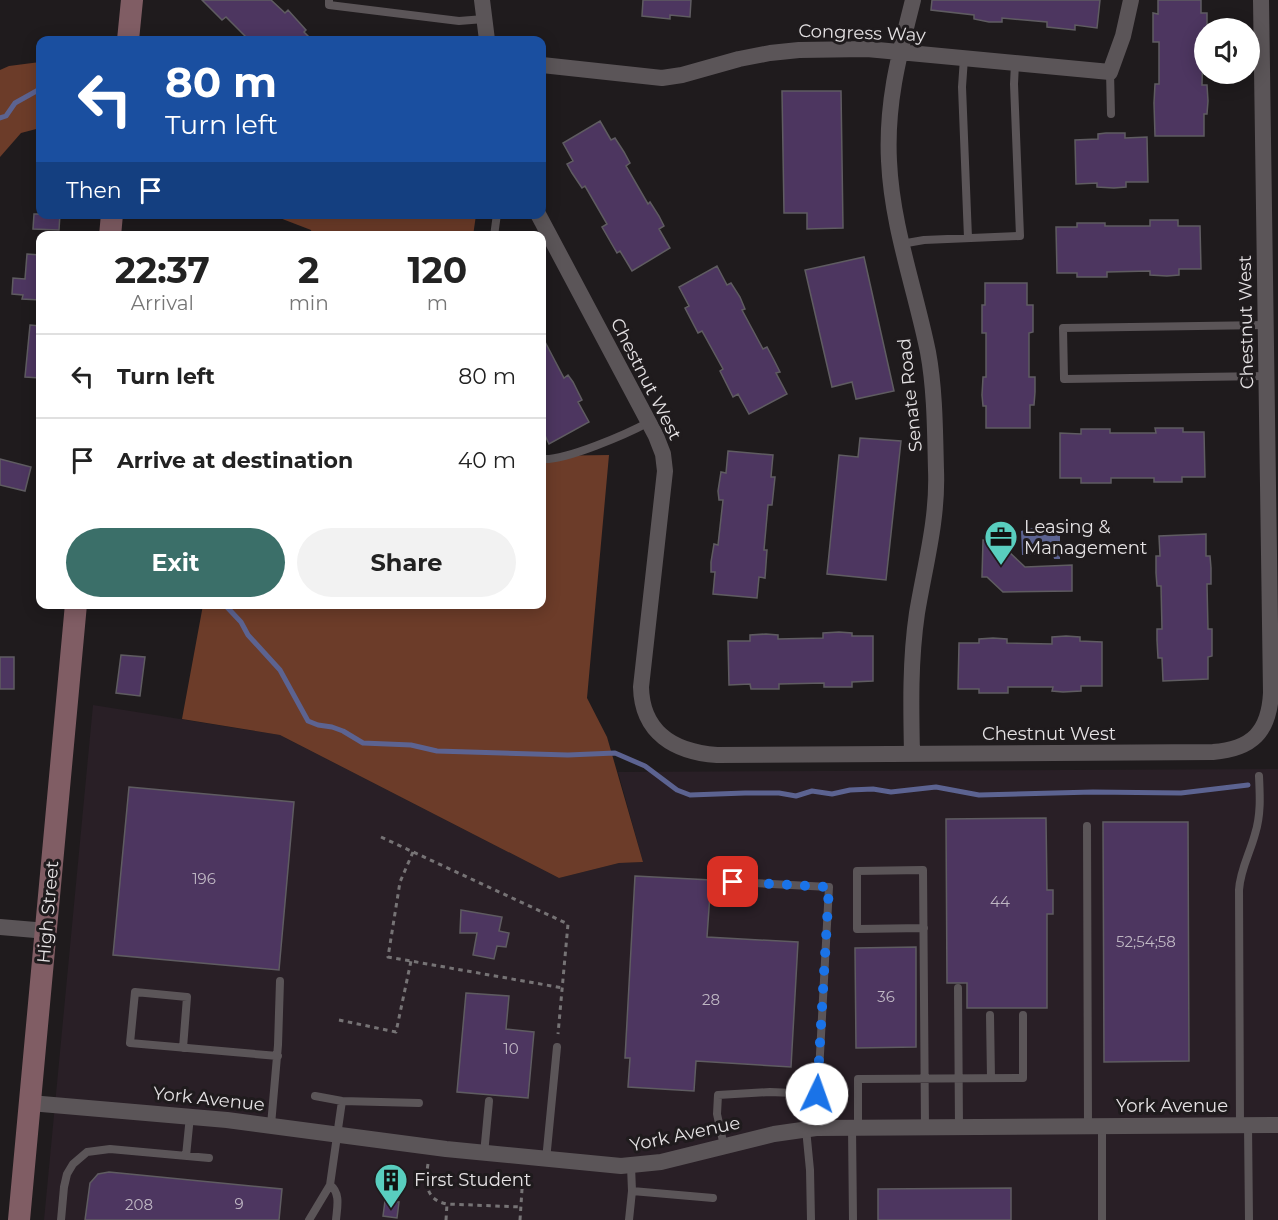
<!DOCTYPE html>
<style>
body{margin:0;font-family:Montserrat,sans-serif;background:#f2f2f2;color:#222;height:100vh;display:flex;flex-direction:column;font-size:22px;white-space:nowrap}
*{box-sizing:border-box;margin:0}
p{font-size:20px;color:#767676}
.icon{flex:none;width:33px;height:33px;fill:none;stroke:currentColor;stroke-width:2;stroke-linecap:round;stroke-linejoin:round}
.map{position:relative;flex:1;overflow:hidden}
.side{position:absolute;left:36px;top:231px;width:510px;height:378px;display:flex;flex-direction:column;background:#fff;border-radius:12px;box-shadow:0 3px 15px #0003}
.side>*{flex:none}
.banner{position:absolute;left:36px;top:36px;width:510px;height:183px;border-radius:12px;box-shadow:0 3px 15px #0003;background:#1a4fa0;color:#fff;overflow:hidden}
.fabs{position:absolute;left:1194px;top:18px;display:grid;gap:12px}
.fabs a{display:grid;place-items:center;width:66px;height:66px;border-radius:50%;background:#fff;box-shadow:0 3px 15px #0003;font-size:30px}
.pin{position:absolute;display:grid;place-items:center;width:51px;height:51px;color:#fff;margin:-26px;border-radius:12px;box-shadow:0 3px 9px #0006}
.me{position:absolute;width:66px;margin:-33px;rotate:3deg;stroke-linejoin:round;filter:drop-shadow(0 0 4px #0008)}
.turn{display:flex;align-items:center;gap:21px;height:126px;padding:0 30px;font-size:27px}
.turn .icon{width:78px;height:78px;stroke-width:2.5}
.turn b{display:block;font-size:42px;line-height:51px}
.then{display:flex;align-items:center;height:57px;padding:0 30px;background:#0003;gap:12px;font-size:22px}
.eta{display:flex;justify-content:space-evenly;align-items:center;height:102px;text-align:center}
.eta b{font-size:36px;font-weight:700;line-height:42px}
.cta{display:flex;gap:12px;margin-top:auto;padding:12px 30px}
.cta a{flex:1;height:69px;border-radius:36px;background:#3b6f69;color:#fff;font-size:24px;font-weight:700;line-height:69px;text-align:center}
.cta a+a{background:#f2f2f2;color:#222}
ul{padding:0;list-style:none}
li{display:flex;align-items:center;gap:18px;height:84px;padding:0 30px;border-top:2px solid #e0e0e0}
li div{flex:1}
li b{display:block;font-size:22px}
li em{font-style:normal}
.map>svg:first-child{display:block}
.built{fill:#291f26}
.forest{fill:#6c3c29}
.water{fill:#5c6391}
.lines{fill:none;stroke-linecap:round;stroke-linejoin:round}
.stream{stroke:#5c6391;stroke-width:5}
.building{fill:#4d3660;stroke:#5f5c61;stroke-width:1.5}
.path{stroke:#767375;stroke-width:3;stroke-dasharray:4.5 4.5;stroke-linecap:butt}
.lane{stroke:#5b5558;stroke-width:8}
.street{stroke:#5b5558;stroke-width:16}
.secondary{stroke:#805d64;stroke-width:22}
.route{stroke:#1a73e8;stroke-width:10;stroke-dasharray:0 18}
.labels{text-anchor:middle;stroke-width:6;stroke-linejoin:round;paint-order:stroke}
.number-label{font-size:15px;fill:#bfb7c3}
.street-label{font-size:18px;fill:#e5e2e4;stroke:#1f1b1d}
.poi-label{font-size:18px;fill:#e5e2e4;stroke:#1f1b1d;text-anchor:start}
</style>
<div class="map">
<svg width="1278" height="1220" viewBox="0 0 1278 1220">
<rect width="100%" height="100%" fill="#1f1b1d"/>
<!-- built -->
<path class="built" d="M93 705 280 735 559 878 619 863 643 862 618 772 1278 769V1220H44Z"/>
<!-- forest -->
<path class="forest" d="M40 62V128L21 133 0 157V70L9 66Z
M272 215H476L473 236 312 235 311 230Z
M609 455 587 698 607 737 643 862 619 863 559 878 280 735 182 719 203 605 542 604V456Z"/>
<!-- water -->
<path class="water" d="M1040 526 1060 531V559H1054L1053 554 1022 555 1021 531Z"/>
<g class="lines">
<!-- stream -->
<path class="stream" d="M0 118 6 116 15 103 40 89
M224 604 241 622 248 635 280 670 308 721 318 725 332 727 343 731 363 743 411 745 437 751 568 755 615 753 645 766 677 790 690 795 745 793H779L796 796 812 791 832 794 850 790 873 789 891 792 936 787 979 795 1093 792 1181 793 1248 785"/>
</g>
<!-- building -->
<path class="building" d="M202 0H271L285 13 288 10 306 30 304 32 312 40H249L226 17 222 20Z
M643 0H691L690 17 670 15V19L642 16Z
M932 0H1100L1097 28 1075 25V30L1047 27V22L1002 18V22H989L974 19V15L931 10Z
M1158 0H1201V13H1207V28H1204V41H1203L1202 85H1207L1208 101 1207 114H1204V136H1155L1154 103 1155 84H1159V42H1153V13L1158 14Z
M782 91H841L843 228 807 229V213H784Z
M600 121 611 140 615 138 624 152 630 163 626 166 648 204 650 202 659 216 664 226 659 229 670 248 632 271 620 251 617 253 602 227 607 224 585 186 582 188 572 173 567 164 573 161 563 143Z
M1106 133H1125V138L1147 137 1148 182H1126V187L1114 188 1097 187V183L1076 184 1075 140 1098 139V134Z
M34 214H60L59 230 33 229Z
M1150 220H1178V226H1200L1201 269H1179V275L1167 276 1150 275V271L1107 272V277H1077V273H1057L1056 227H1077V223H1105V226H1150Z
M27 254 40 255V300L22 299 23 295 12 294 13 278 25 279Z
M864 257 894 391 856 399 852 382 832 387 805 270Z
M717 266 727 285 731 283 740 297 745 309 742 310 763 349 767 347 774 360 780 372 776 373 787 394 749 414 738 394 733 397 720 371 723 369 702 331 698 333 685 308 689 306 679 287Z
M985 283H1027V305H1033V332L1029 333V377H1035V392L1034 405H1030V428H986V406H983L982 395 983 377H986V333H982V305H985Z
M30 325 40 326V378L25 377Z
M542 336 564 378 568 375 573 382 582 400 578 402 589 422 549 444 542 429Z
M1155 428H1183V432H1204L1205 477H1182V482H1154V478H1111V483H1081V478H1060V433L1081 434V429H1110V433H1156Z
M860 438 901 441 886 580 827 574 839 455 858 457Z
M728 451 773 455 771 477H775L773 496 772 505H768L764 550H767L765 578 759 577 757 598 713 594 715 572H711V562L714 544 718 545 723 500H719L718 491 721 472 726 473Z
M0 459 31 467 25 491 0 485Z
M1206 534V556H1210L1211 568V584H1207L1208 629H1212V656L1208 657V679L1163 681 1162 658H1158L1157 640V629H1162L1161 586H1157L1156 573V556H1160L1159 536Z
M983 540 1008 541 1007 550 1025 567 1072 565V591L1003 592 987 577H982Z
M839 632 852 633V636H873V681L852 682V687H824V683L779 684V689H751L750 684 729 685 728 641H750V635L766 634 778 635V639L823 638V633Z
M1066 636 1080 637V641L1102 642V686H1081V691L1063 692 1052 691 1053 687H1008V693H979V689H958L959 643H979V639L993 638 1007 639V643L1052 644V637Z
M121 655 145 657 140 696 116 693Z
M0 657H14V689H0Z
M129 787 294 802 279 970 113 955Z
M1046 818 1047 890H1053V914H1047V1008H967V983H947L946 819Z
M1103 822H1188L1189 1061 1104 1062Z
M635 876 711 880 707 937 798 942 791 1067 696 1061 694 1091 628 1087 630 1058H625Z
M461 910 502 917 499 931 509 933 506 947 497 946 494 959 473 955 477 933H460Z
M916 947V1047L856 1048 855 948Z
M466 993 509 996 506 1029 534 1032 528 1098 457 1092Z
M109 1172 282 1189 279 1220H85L90 1183 98 1174Z
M1011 1188V1220H878V1189Z
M385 1201 399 1202 397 1218 383 1216Z"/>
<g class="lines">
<!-- path -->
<path class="path" d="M381 837 568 924 558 1034
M413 852 400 882 388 957 563 988
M339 1020 396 1032 411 961
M428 1164C425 1182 425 1200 447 1204L521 1207
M446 1220 447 1204
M520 1220 523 1174"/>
<!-- lane -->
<path class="lane" d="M329 0V5L459 21 484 19
M964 58 962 87 968 238
M1110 72 1111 114
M494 236 497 214
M901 244 924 240 1020 236 1014 84 1015 63
M1266 325 1063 328 1064 379 1267 376
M542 459C565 461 627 434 649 422
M1087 826 1088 1126
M733 882 829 887 816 1128
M924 928 857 929V871L923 870 925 1127
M958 988 959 1127
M990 1015 991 1078
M183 1048 187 997 135 992 130 1043 278 1056
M315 1096 342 1101 419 1103
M271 1125 278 1045 280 981
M1240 1125 1239 890C1240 870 1250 853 1255 834 1261 815 1260 796 1259 776
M1248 1125 1249 1220
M1102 1126V1220
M852 1127 853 1220
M858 1127V1079L1023 1078V1015
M806 1129 810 1170 811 1220
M724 1146 717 1114 718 1095 770 1092 817 1094
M484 1154 489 1101
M186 1156 190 1116
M546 1160 557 1047
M330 1185C341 1193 337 1208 336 1220
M632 1191 713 1198
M61 1220 64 1187 67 1174 73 1164 87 1152 110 1149 209 1158
M309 1220 330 1185 342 1101
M629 1220 632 1191 631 1166"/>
<!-- street -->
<path class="street" d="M482 0 487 40
M542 65 662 78 682 75 739 59 770 53 799 50 867 49 1110 72 1123 36 1131 0
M538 214 656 436 663 454 665 471 641 687C642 733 675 752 717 755L1213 752C1252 749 1269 732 1271 693L1261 0
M912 754C911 707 910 660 917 613 925 565 938 519 936 470 935 431 935 390 928 352 915 288 892 227 889 161 886 103 899 55 913 0
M0 927 47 931
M30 1103 227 1120 446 1149 621 1166 661 1162 774 1134 816 1128 1278 1125"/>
<!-- secondary -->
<path class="secondary" d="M128 40 132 0
M110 236 112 214
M19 1220 76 604"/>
</g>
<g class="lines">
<!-- route -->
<path class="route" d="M733 882 829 887 817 1094"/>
</g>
<!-- icons -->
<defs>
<symbol id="office-pin" viewBox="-11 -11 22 30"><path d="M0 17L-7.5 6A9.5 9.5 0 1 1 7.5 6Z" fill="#59cebf" stroke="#1f1b1d"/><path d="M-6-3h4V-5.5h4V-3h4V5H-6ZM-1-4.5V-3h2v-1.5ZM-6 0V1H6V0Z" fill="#111"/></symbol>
<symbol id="building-pin" viewBox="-11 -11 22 30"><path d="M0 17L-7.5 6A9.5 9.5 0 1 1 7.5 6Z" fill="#59cebf" stroke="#1f1b1d"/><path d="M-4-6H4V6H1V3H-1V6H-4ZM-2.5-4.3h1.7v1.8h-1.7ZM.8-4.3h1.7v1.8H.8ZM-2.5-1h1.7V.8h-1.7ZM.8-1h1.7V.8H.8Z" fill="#111"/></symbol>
</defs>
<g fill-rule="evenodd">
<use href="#office-pin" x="982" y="518" width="38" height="52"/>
<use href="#building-pin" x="372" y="1161" width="38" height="52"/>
</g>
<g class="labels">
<!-- number labels -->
<g class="number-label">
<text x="204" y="884">196</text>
<text x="1000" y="907">44</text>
<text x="1146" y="947">52;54;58</text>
<text x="886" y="1002">36</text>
<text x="711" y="1005">28</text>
<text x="511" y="1054">10</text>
<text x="239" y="1209">9</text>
<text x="139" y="1210">208</text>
</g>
<!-- street labels -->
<g class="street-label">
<text transform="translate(862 33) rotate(2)" y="6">Congress Way</text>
<text transform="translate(1246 322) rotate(-91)" y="6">Chestnut West</text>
<text transform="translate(646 379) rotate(63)" y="6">Chestnut West</text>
<text transform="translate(910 395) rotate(-96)" y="6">Senate Road</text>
<text x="1049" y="740">Chestnut West</text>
<text transform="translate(48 912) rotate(-85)" y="6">High Street</text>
<text transform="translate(209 1099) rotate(6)" y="6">York Avenue</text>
<text x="1172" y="1112">York Avenue</text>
<text transform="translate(685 1134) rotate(-12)" y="6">York Avenue</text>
</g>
<!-- poi labels -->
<g class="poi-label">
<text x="1024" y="533">Leasing &amp;<tspan x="1024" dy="21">Management</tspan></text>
<text x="414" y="1186">First Student</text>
</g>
</g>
</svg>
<div class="fabs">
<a><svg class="icon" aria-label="sound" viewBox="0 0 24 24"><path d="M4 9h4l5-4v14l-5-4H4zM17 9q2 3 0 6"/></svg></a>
</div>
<div class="pin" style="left:733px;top:882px;background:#d93025"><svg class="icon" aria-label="arrive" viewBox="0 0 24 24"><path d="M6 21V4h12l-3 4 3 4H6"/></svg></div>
<svg class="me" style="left:817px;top:1094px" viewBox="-20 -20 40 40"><circle r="19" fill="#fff"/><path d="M0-13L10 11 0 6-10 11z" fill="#1a73e8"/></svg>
<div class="banner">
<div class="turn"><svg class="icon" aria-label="left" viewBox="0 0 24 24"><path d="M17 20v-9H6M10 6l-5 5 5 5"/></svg><div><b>80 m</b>Turn left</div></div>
<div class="then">Then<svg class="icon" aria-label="arrive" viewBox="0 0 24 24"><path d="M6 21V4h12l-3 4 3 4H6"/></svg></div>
</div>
<section class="side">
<div class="eta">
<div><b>22:37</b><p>Arrival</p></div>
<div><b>2</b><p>min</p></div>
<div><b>120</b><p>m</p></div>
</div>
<ul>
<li><svg class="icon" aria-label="left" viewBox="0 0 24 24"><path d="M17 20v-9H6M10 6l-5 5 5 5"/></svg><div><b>Turn left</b></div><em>80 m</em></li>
<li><svg class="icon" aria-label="arrive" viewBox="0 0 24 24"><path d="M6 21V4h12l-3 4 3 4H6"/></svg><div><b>Arrive at destination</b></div><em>40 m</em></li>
</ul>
<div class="cta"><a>Exit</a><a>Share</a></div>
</section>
</div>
